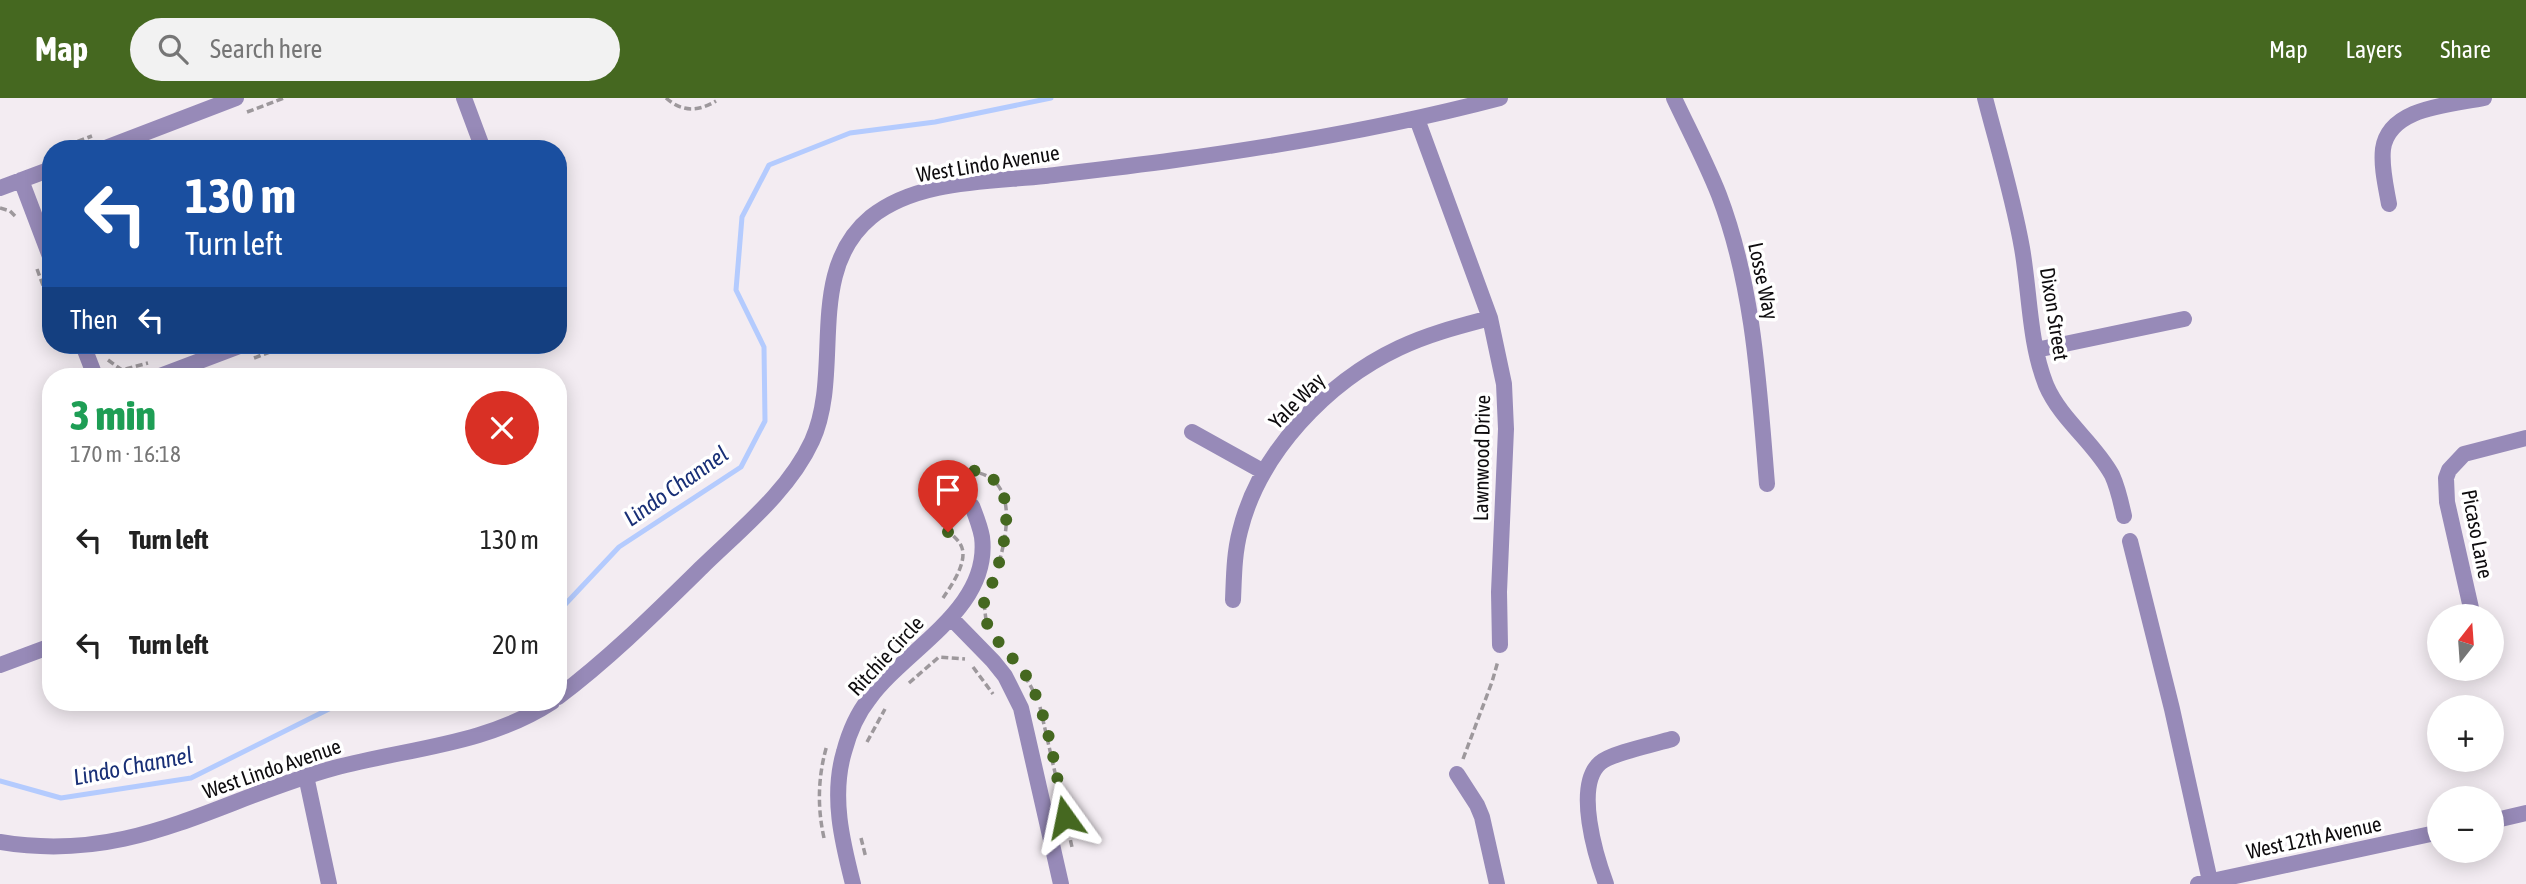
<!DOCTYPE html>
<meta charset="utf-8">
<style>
body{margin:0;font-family:"Asap Condensed",sans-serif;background:#f2f2f2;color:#222;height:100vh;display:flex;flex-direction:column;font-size:26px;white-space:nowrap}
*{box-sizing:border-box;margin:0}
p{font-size:23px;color:#767676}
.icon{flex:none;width:38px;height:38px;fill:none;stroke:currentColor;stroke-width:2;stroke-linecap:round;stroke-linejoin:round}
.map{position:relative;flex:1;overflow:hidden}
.details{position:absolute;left:42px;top:270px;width:525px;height:343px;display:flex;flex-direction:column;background:#fff;border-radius:28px;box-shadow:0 4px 18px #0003}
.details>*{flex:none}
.top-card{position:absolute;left:42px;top:42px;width:525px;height:214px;border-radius:28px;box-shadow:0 4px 18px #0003;background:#1a4fa0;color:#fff;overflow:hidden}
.needle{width:46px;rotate:17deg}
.fabs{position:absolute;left:2427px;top:506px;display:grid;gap:14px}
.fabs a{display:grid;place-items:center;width:77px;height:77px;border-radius:50%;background:#fff;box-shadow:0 4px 18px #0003;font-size:35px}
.pin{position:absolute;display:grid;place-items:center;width:60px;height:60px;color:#fff;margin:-72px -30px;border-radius:50% 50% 50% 0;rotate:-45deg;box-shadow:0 0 7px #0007}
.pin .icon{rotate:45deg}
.me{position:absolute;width:77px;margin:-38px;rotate:348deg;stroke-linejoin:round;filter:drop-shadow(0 0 5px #0008)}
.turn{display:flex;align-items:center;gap:24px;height:147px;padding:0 28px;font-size:32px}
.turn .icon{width:91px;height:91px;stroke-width:2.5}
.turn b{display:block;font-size:49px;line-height:60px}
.then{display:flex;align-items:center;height:66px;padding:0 28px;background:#0003;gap:14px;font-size:26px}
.round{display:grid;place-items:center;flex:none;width:74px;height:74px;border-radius:37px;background:#f2f2f2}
.headline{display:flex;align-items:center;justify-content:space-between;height:119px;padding:0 28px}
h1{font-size:42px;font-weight:800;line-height:52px;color:#1e9e55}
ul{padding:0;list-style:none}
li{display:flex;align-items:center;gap:21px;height:105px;padding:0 28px}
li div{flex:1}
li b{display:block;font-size:26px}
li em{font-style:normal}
header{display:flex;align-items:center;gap:42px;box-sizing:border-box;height:98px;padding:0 35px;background:#456820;color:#fff}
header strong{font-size:33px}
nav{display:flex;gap:38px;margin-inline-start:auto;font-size:24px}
.search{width:490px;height:63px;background:#f2f2f2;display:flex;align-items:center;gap:18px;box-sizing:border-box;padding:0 24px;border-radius:38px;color:#767676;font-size:26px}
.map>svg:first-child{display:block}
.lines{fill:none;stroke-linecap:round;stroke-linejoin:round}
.stream{stroke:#b4cbfe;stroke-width:5}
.path{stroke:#9d989c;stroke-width:3.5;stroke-dasharray:7 3.5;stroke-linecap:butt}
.minor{stroke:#978ab8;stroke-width:16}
.route{stroke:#456820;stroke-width:12;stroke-dasharray:0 21.6}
.labels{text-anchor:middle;stroke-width:7;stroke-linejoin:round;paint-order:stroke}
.street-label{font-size:21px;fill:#0e0c0e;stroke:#fff}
.water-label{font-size:23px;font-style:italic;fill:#182f76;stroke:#fff}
</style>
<header>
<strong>Map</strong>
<div class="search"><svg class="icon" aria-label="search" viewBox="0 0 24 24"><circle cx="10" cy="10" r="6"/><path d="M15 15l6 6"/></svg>Search here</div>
<nav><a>Map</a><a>Layers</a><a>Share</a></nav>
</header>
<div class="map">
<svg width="2526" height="786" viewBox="0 0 2526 786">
<rect width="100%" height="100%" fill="#f3ecf2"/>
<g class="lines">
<!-- stream -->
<path class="stream" d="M558 514 619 449 741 369 765 323 764 249 736 192 742 119 769 67 850 35 935 24 1051 0
M0 683 61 700 191 680 343 604"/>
<!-- path -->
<path class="path" d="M666 0C682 14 698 14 716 3
M247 14 284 0
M58 51 92 38
M50 108 51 97
M0 110 10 113 16 119
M37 171 51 209
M254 260 288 247
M108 262 122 272 148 265
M943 500C951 488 963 471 963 456 963 440 945 435 939 421 928 396 953 368 979 375 1017 385 1007 436 999 465
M984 505 987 531
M973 569 993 596
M1025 578 1035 596
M909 585 939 559 965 561
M1040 609 1072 749
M867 644 885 611
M1463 661 1492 584 1498 563
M824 740C817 708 818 678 827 647
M861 740 866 760"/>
<!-- minor -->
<path class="minor" d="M464 0 483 51
M1674 0C1689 32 1706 64 1719 97 1754 189 1759 289 1767 386
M1985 0C1998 50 2013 99 2022 150 2030 196 2029 244 2046 287 2061 322 2094 344 2112 377 2118 390 2121 404 2124 418
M1417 21 1490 220 1504 286 1506 331 1499 494 1500 547
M103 51 236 0
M21 82 51 161
M0 90 51 71
M2389 106C2386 89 2381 69 2383 51 2389 9 2450 7 2484 0
M83 247 95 278
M2036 252 2184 221
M160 278 242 247
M1192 334 1264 374
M2130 443 2172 611 2210 783
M1233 502C1234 479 1234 456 1240 433 1259 355 1327 284 1399 250 1428 236 1460 228 1490 220
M2471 510 2447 404 2446 380 2449 372 2464 356 2526 340
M951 520 993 563 1005 578 1021 610 1061 786
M0 567 51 548
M558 599C610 560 656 514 702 469 741 431 789 393 812 343 844 273 804 174 871 119 917 82 989 84 1045 78 1088 73 1132 68 1175 62 1285 47 1394 28 1500 0
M1457 676 1477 707 1482 719 1497 786
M306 678 329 786
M2492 723 2526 715
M0 744C132 766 214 703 334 670 408 650 486 647 552 604
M853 786C842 743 831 698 844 654 849 635 857 616 869 601 905 551 991 511 982 439 980 428 976 418 972 408
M1606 786C1596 759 1574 688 1600 665 1611 655 1655 646 1672 641
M2198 786 2440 734"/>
</g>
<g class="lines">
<!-- route -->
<path class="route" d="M948 434C915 397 964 351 996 384 1016 405 1002 458 994 481 991 489 984 498 984 506 981 536 1014 556 1028 581 1050 622 1055 674 1065 719"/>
</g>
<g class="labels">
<!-- street labels -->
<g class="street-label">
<text transform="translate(988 66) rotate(-9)" y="7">West Lindo Avenue</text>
<text transform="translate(1763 183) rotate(78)" y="7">Losse Way</text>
<text transform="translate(2054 216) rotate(81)" y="7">Dixon Street</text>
<text transform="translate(1297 303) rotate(-45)" y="7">Yale Way</text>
<text transform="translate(1482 360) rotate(-89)" y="7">Lawnwood Drive</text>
<text transform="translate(2477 436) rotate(79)" y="7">Picaso Lane</text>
<text transform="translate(886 558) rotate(-47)" y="7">Ritchie Circle</text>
<text transform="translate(272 671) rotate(-19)" y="7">West Lindo Avenue</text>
<text transform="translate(2314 740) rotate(-12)" y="7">West 12th Avenue</text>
</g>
<!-- water labels -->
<g class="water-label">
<text transform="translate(676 388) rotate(-35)" y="8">Lindo Channel</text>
<text transform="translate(133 668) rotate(-11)" y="8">Lindo Channel</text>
</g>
</g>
</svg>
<div class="fabs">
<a><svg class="needle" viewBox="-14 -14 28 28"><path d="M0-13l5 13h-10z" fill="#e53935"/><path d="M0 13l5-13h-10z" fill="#767676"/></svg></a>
<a>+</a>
<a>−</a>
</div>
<div class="pin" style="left:948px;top:434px;background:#d93025"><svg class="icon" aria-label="arrive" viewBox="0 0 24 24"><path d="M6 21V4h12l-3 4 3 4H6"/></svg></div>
<svg class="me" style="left:1065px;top:719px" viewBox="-20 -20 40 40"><path d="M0-17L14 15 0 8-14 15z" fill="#456820" stroke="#fff" stroke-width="4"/></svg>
<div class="top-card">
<div class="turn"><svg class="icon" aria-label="left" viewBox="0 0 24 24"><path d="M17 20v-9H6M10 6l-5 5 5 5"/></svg><div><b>130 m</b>Turn left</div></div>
<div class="then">Then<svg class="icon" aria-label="left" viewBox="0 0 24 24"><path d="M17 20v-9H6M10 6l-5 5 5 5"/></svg></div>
</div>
<section class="details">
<div class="headline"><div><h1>3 min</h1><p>170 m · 16:18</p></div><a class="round" style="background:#d93025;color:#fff"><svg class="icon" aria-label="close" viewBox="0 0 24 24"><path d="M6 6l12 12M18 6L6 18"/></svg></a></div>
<ul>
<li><svg class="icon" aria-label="left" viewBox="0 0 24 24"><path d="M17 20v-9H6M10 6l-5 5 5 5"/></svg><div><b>Turn left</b></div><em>130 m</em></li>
<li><svg class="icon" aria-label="left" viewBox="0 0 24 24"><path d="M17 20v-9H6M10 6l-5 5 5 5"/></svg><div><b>Turn left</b></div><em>20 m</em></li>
</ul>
</section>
</div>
